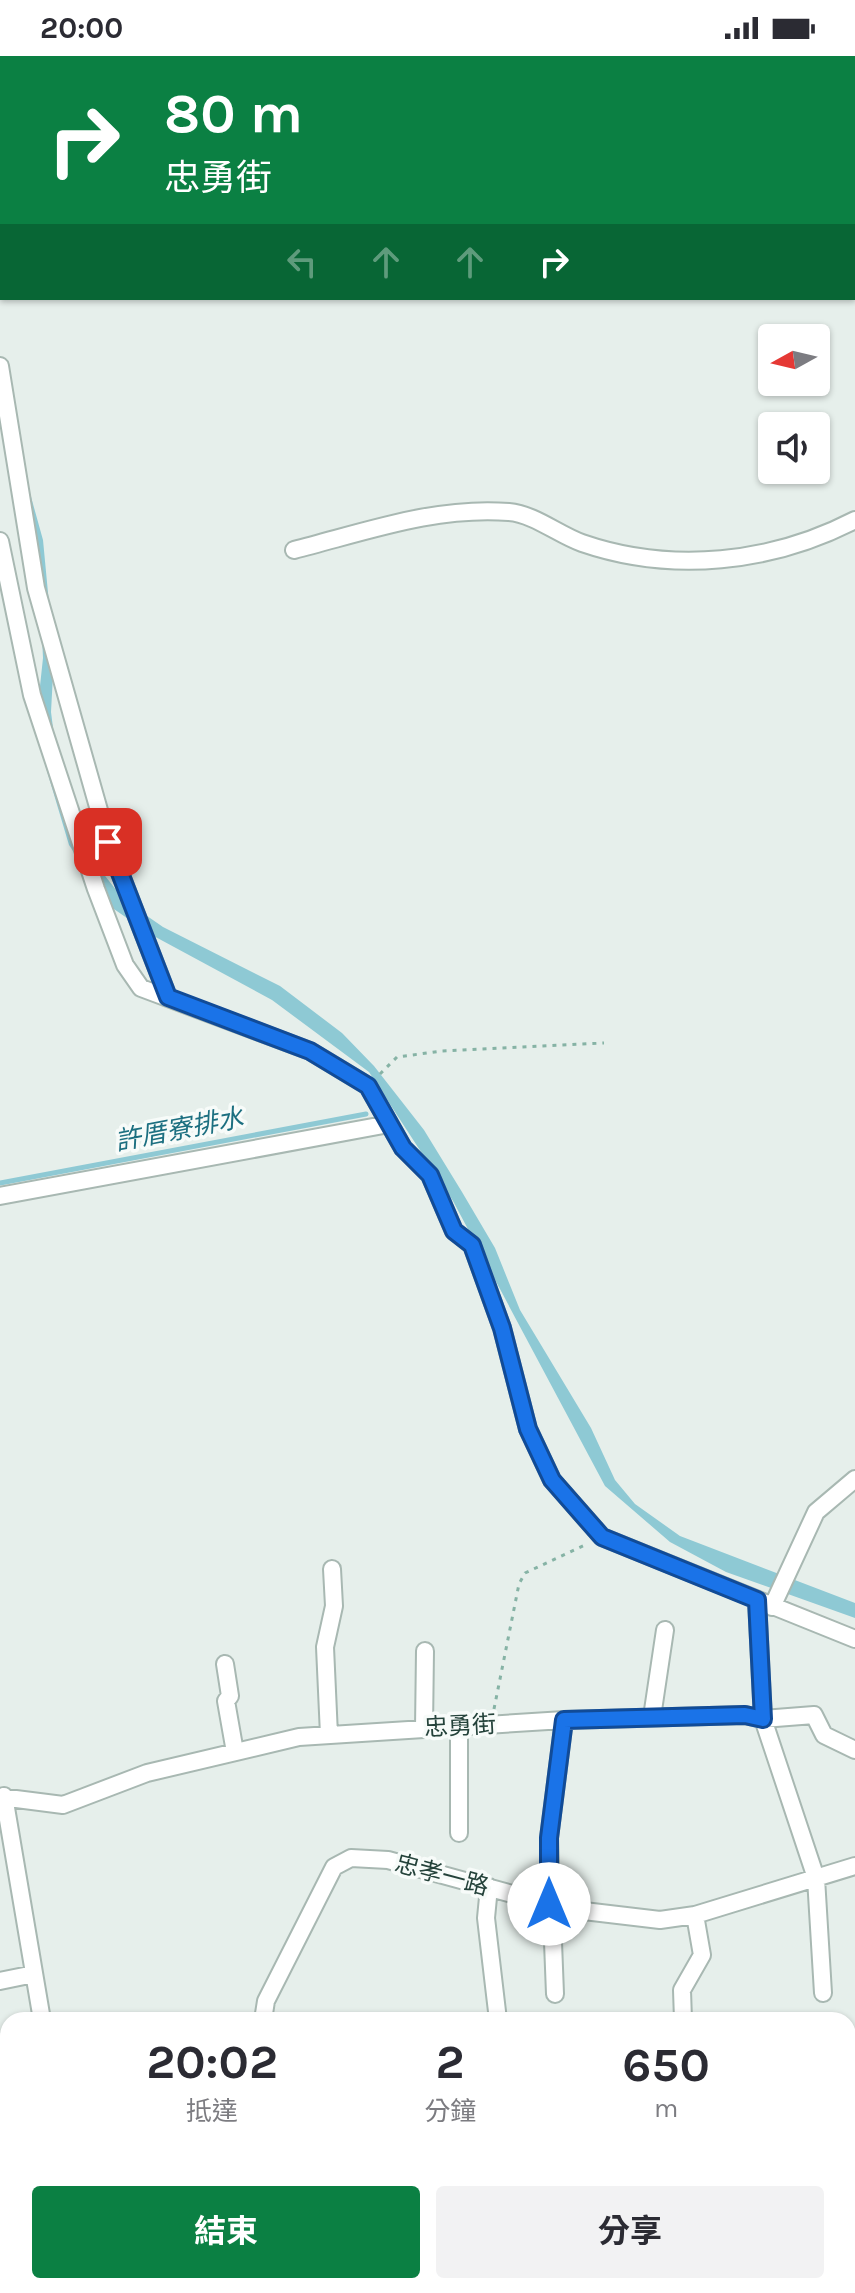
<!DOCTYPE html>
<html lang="zh-TW">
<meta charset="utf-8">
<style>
body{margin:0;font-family:Karla,"Noto Sans TC",sans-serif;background:#f2f2f3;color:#2b2b33;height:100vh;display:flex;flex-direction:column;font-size:30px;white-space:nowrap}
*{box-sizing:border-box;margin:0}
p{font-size:26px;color:#7c7c81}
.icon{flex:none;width:44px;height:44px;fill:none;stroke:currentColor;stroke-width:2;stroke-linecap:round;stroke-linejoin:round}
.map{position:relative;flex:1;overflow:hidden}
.sheet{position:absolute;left:0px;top:1956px;width:856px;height:282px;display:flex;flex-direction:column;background:#fff;border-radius:24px 24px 0 0;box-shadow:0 2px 6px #0004}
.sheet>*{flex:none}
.guide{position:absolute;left:0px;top:0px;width:856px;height:244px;box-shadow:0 2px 6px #0004;background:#0b8043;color:#fff;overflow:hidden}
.needle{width:52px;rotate:262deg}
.buttons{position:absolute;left:758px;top:268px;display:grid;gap:16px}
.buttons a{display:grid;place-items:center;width:72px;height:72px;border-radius:8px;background:#fff;box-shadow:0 2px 6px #0004;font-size:40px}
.pin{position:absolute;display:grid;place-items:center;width:68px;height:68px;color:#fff;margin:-34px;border-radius:16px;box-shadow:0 4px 12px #0006}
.me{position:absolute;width:88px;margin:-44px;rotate:0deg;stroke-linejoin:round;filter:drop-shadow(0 0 6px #0008)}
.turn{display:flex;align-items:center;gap:28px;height:168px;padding:0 32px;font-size:36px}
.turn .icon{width:104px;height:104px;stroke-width:2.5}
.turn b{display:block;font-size:56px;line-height:68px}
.lanes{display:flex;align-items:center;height:76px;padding:0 32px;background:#0003;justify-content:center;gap:40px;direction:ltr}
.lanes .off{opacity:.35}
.eta{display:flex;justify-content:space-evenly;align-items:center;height:136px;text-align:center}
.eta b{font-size:48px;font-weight:700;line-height:56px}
.primary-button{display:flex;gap:16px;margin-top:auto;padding:16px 32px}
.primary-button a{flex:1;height:92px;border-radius:8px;background:#0b8043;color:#fff;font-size:32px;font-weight:700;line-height:92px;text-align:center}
.primary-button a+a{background:#f2f2f3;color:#2b2b33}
.status{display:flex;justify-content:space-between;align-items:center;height:56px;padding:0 40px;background:#fff;direction:ltr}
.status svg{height:22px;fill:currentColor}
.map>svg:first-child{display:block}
.water{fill:#8ec9d4}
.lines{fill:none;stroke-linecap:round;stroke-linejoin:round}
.stream{stroke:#8ec9d4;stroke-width:5}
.minor-casing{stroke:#a8b8b2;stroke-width:20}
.path{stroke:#86b3a5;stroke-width:3;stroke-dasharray:4 6;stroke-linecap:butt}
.minor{stroke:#fff;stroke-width:16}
.route-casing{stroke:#114b97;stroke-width:20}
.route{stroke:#1a73e8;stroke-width:14}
.labels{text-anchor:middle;stroke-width:7;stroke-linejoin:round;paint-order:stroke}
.street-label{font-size:24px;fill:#24423a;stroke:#f7fbf9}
.water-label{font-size:26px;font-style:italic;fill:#1c6f80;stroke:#f7fbf9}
</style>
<div class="status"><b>20:00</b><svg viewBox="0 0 49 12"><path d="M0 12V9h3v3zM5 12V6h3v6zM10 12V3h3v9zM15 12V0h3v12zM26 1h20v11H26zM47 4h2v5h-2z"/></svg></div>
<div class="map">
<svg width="855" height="2237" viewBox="0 0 855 2237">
<rect width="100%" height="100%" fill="#e6efeb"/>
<!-- water -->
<path class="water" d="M0 301 11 337 20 401 43 484 54 600 51 656 57 703 80 788 124 844 163 871 280 930 342 977 374 1010 424 1074 462 1136 495 1192 520 1254 591 1372 615 1424 635 1448 680 1480 855 1547V1562L726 1516 670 1486 605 1430 453 1145 369 1016 272 944 150 878 111 851 69 789 44 705 37 658 43 602 40 539 7 403 0 354Z"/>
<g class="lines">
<!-- stream -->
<path class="stream" d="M0 1127 366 1058"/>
<defs>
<path id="minor" d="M0 310 36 532 108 786 168 941
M0 485 32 639 96 833 125 909 141 932 310 995 368 1030 403 1092 430 1119 454 1175 472 1189 502 1272 528 1373 552 1424 602 1481 855 1583
M294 494C365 476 436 450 509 456 534 458 559 479 582 487 672 518 772 507 855 464
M0 1140 389 1068
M757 1544 763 1663 814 1659 824 1679 855 1694
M772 1551 816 1456 855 1423
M225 1608 230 1640 226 1645 235 1696
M652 1661 665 1574
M459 1670V1777
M424 1672 425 1595
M329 1679 325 1591 334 1550 332 1513
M4 1740 42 1964
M0 1741 63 1749 147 1717 299 1681 564 1664 745 1659 763 1663 816 1822 823 1937
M489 1831 486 1862 498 1964
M0 1925 34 1918
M555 1938 549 1782 564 1664
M263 1964 266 1945 334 1811 351 1802 388 1804 567 1853 660 1864 695 1859 855 1810
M683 1964 682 1934 702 1899 695 1859
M0 2198 8 2187
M410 2230 411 2237
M534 2230 535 2237
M574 2237H586"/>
</defs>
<!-- minor casing -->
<use href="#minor" class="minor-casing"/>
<!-- path -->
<path class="path" d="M203 0 204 2
M380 1018 397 1001 442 995 604 987
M494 1653 519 1528 525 1517 587 1488
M848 2145H855"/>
<!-- minor -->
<use href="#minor" class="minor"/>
</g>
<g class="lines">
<defs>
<path id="route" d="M108 786 168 941 310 995 368 1030 403 1092 430 1119 454 1175 472 1189 502 1272 528 1373 552 1424 602 1481 757 1544 763 1663 745 1659 564 1664 549 1782V1848"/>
</defs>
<!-- route casing -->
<use href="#route" class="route-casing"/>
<!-- route -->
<use href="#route" class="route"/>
</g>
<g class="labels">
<!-- street labels -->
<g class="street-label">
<text transform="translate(460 1670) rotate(-3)" y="8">忠勇街</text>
<text transform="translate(442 1819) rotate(15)" y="8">忠孝一路</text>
</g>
<!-- water labels -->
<g class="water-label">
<text transform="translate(179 1073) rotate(-11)" y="9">許厝寮排水</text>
</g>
</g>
</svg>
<div class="buttons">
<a><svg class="needle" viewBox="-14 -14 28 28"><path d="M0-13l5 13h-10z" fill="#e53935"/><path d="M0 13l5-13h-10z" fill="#7c7c81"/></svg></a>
<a><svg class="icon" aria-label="sound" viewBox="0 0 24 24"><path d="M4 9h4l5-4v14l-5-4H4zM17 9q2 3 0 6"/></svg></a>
</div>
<div class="pin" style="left:108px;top:786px;background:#d93025"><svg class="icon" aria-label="arrive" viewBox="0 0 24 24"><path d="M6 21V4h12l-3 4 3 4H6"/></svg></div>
<svg class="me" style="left:549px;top:1848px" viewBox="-20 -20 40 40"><circle r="19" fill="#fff"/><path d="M0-13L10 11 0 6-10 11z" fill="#1a73e8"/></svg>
<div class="guide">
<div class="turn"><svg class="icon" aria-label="right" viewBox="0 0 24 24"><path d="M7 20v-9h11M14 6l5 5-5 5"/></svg><div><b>80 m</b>忠勇街</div></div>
<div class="lanes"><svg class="icon off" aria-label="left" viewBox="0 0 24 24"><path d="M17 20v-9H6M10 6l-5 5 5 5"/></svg><svg class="icon off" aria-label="ahead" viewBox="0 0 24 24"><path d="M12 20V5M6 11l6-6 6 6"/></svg><svg class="icon off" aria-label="ahead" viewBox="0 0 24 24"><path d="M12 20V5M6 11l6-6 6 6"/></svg><svg class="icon" aria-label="right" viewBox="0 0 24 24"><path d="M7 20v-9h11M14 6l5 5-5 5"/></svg></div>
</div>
<section class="sheet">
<div class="eta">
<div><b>20:02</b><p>抵達</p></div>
<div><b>2</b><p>分鐘</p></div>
<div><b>650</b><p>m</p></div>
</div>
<div class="primary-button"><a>結束</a><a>分享</a></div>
</section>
</div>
